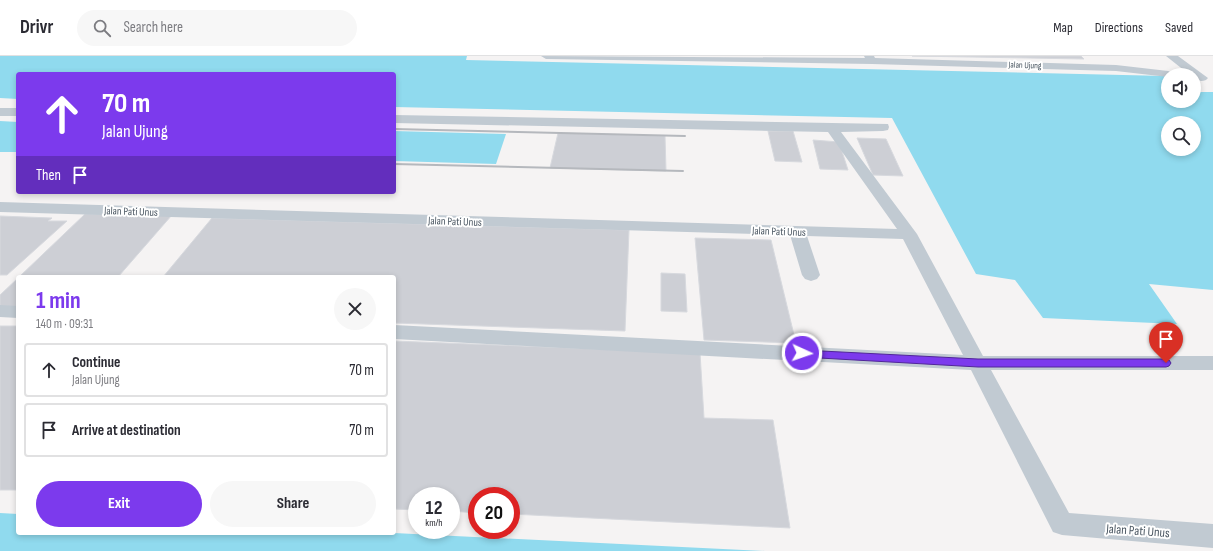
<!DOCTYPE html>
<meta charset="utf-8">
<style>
body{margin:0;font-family:"Sofia Sans Condensed",sans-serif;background:#f7f7f7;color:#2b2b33;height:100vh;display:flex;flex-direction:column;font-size:15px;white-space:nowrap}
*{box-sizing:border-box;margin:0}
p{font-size:13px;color:#7c7c81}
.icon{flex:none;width:22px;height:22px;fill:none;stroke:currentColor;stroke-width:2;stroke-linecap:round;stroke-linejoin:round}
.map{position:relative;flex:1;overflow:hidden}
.drawer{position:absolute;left:16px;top:219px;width:380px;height:260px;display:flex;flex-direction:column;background:#fff;border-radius:4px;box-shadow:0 2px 6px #0003}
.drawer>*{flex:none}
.banner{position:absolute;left:16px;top:16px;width:380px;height:122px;border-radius:4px;box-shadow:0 2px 6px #0003;background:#7c3aed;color:#fff;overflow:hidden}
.fabs{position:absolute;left:1161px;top:12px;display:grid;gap:8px}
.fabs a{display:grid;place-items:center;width:40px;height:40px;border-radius:50%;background:#fff;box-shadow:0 2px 6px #0003;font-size:20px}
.speed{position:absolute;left:408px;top:431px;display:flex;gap:8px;font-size:20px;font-weight:700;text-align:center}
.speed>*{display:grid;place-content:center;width:52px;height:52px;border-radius:50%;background:#fff;box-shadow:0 2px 6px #0003;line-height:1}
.speed small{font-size:10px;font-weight:400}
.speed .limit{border:6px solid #d22;background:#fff;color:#111}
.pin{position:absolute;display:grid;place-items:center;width:34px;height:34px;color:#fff;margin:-41px -17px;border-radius:50% 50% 50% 0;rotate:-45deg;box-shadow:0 0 4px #0007}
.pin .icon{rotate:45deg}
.me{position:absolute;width:44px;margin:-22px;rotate:93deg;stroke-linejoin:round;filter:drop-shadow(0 0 3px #0008)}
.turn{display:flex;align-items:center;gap:14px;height:84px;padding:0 20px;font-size:18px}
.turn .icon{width:52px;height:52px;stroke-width:2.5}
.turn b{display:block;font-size:28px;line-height:34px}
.then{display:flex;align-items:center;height:38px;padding:0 20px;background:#0003;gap:8px;font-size:15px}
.round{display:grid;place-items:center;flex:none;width:42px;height:42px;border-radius:21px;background:#f7f7f7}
.summary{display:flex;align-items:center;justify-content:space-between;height:68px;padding:0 20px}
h1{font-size:24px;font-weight:700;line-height:30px;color:#7c3aed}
.action{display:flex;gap:8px;margin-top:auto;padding:8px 20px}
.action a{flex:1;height:46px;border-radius:24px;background:#7c3aed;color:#fff;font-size:16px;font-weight:700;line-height:46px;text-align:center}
.action a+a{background:#f7f7f7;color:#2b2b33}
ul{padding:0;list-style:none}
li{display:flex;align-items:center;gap:12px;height:54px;margin:0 8px 6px;padding:0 12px;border:2px solid #e1e1e2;border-radius:4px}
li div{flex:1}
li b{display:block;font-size:15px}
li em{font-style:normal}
header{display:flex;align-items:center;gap:24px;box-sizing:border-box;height:56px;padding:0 20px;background:#fff;border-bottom:1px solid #e1e1e2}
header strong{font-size:19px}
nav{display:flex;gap:22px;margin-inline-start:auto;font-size:14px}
.search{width:280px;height:36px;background:#f7f7f7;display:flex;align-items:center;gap:10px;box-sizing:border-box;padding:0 14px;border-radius:22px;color:#7c7c81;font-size:15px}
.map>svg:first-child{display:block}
.water{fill:#90daee;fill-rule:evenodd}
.building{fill:#cdcfd5;stroke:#d7d9de}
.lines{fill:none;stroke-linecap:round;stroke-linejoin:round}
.minor{fill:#c1cad2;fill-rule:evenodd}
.rail{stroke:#b5b8bd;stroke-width:2}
.route{fill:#7c3aed;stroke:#51269a}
.labels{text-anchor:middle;stroke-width:4;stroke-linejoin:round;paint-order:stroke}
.far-street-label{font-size:9px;fill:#4a5661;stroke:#fff}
.street-label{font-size:11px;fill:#4a5661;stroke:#fff}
.near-street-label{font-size:13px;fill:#4a5661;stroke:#fff}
</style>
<header>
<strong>Drivr</strong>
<div class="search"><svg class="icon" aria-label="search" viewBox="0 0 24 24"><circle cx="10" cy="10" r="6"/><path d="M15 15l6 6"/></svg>Search here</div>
<nav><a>Map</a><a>Directions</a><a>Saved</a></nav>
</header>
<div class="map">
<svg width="1213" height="495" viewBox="0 0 1213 495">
<rect width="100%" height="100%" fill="#f5f3f3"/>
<!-- water -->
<path class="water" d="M0 0H467L466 4 1166 20 1168 21V45H1194V36H1213V234L1149 228 1177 268 1043 262 1015 224 976 218 892 62 394 51V18H18V43L0 42ZM1168 67H1194V93H1168Z
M0 65 18 66V96H0Z
M394 75 506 78 496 108 394 105Z
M0 457 18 458V477H394L765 495H0Z"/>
<!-- building -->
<path class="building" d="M912 0H1081L1084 3Z
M768 75H793L802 106 775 105Z
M558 77 665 80 666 115 550 112Z
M857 82 886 83 903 120 873 119Z
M813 84 839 86 848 114 820 113Z
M85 158 172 159 118 221H19Z
M0 160 52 162 48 165H67L7 219H0Z
M212 162 629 174 625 275 394 267V221H163Z
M695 182 771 184 796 287 704 284Z
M661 217 685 218 687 256 661 255Z
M18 222V251H0V239Z
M0 270H18V434H0Z
M394 285 700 297 704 362 773 364 790 472 511 458V440H477V457L451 455V440H417V454L394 453Z"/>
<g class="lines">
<!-- minor -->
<path class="minor" d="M541 0 865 2 864 0H874L875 2 1116 9 1177 16 1181 17 1183 19H1168V21L1116 15 872 8 546 3Z
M1166 0H1178L1208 22 1206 24C1201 26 1198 25 1194 22V19H1190Z
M0 52H18V60H0Z
M394 59 888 68 889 71 888 74 883 75 841 76 917 178 983 300H1213V314H991L1069 457 1213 468V492L1062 479 1053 476 971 314 394 283V269L963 299 903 183 807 180 820 219 817 223 811 225 805 223 802 219 790 179 0 156V146L897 173 828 76 394 67Z
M0 249 18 250V262L0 261Z"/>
<!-- rail -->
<path class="rail" d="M394 73 685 80
M394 108 683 115"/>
</g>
<!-- route -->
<path class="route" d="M802 294 978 303H1166L1169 304 1171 307 1169 310 1166 311H978L802 301 799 300 797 297 799 295Z"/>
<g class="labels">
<!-- far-street labels -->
<g class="far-street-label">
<text transform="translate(1025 9) rotate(2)" y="3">Jalan Ujung</text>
</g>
<!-- street labels -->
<g class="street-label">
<text transform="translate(131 155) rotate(2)" y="4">Jalan Pati Unus</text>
<text transform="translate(455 165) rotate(2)" y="4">Jalan Pati Unus</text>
<text transform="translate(779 175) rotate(2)" y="4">Jalan Pati Unus</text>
</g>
<!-- near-street labels -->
<g class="near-street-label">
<text transform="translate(1138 474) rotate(4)" y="5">Jalan Pati Unus</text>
</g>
</g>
</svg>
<div class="fabs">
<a><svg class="icon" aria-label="sound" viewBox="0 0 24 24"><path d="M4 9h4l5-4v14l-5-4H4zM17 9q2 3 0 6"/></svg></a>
<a><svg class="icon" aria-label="search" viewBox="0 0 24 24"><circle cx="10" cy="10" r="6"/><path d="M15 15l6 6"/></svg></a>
</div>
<div class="speed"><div>12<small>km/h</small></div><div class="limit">20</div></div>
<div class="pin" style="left:1166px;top:307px;background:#d93025"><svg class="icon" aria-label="arrive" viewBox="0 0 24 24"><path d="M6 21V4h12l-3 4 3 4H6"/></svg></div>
<svg class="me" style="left:802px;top:297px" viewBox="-20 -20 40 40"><circle r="17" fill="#7c3aed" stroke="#fff" stroke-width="3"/><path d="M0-11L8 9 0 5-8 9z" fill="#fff"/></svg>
<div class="banner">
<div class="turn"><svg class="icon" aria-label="ahead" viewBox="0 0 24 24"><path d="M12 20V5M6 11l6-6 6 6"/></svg><div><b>70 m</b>Jalan Ujung</div></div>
<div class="then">Then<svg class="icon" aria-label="arrive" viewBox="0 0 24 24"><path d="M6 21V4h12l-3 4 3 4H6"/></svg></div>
</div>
<section class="drawer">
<div class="summary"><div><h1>1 min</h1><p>140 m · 09:31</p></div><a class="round"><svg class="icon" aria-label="close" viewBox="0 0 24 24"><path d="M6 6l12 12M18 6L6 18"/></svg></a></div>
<ul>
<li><svg class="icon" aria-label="ahead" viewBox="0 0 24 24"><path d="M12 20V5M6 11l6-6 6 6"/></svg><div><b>Continue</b><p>Jalan Ujung</p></div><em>70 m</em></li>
<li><svg class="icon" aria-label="arrive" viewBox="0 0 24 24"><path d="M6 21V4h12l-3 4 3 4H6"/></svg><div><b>Arrive at destination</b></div><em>70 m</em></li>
</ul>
<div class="action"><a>Exit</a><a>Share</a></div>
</section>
</div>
